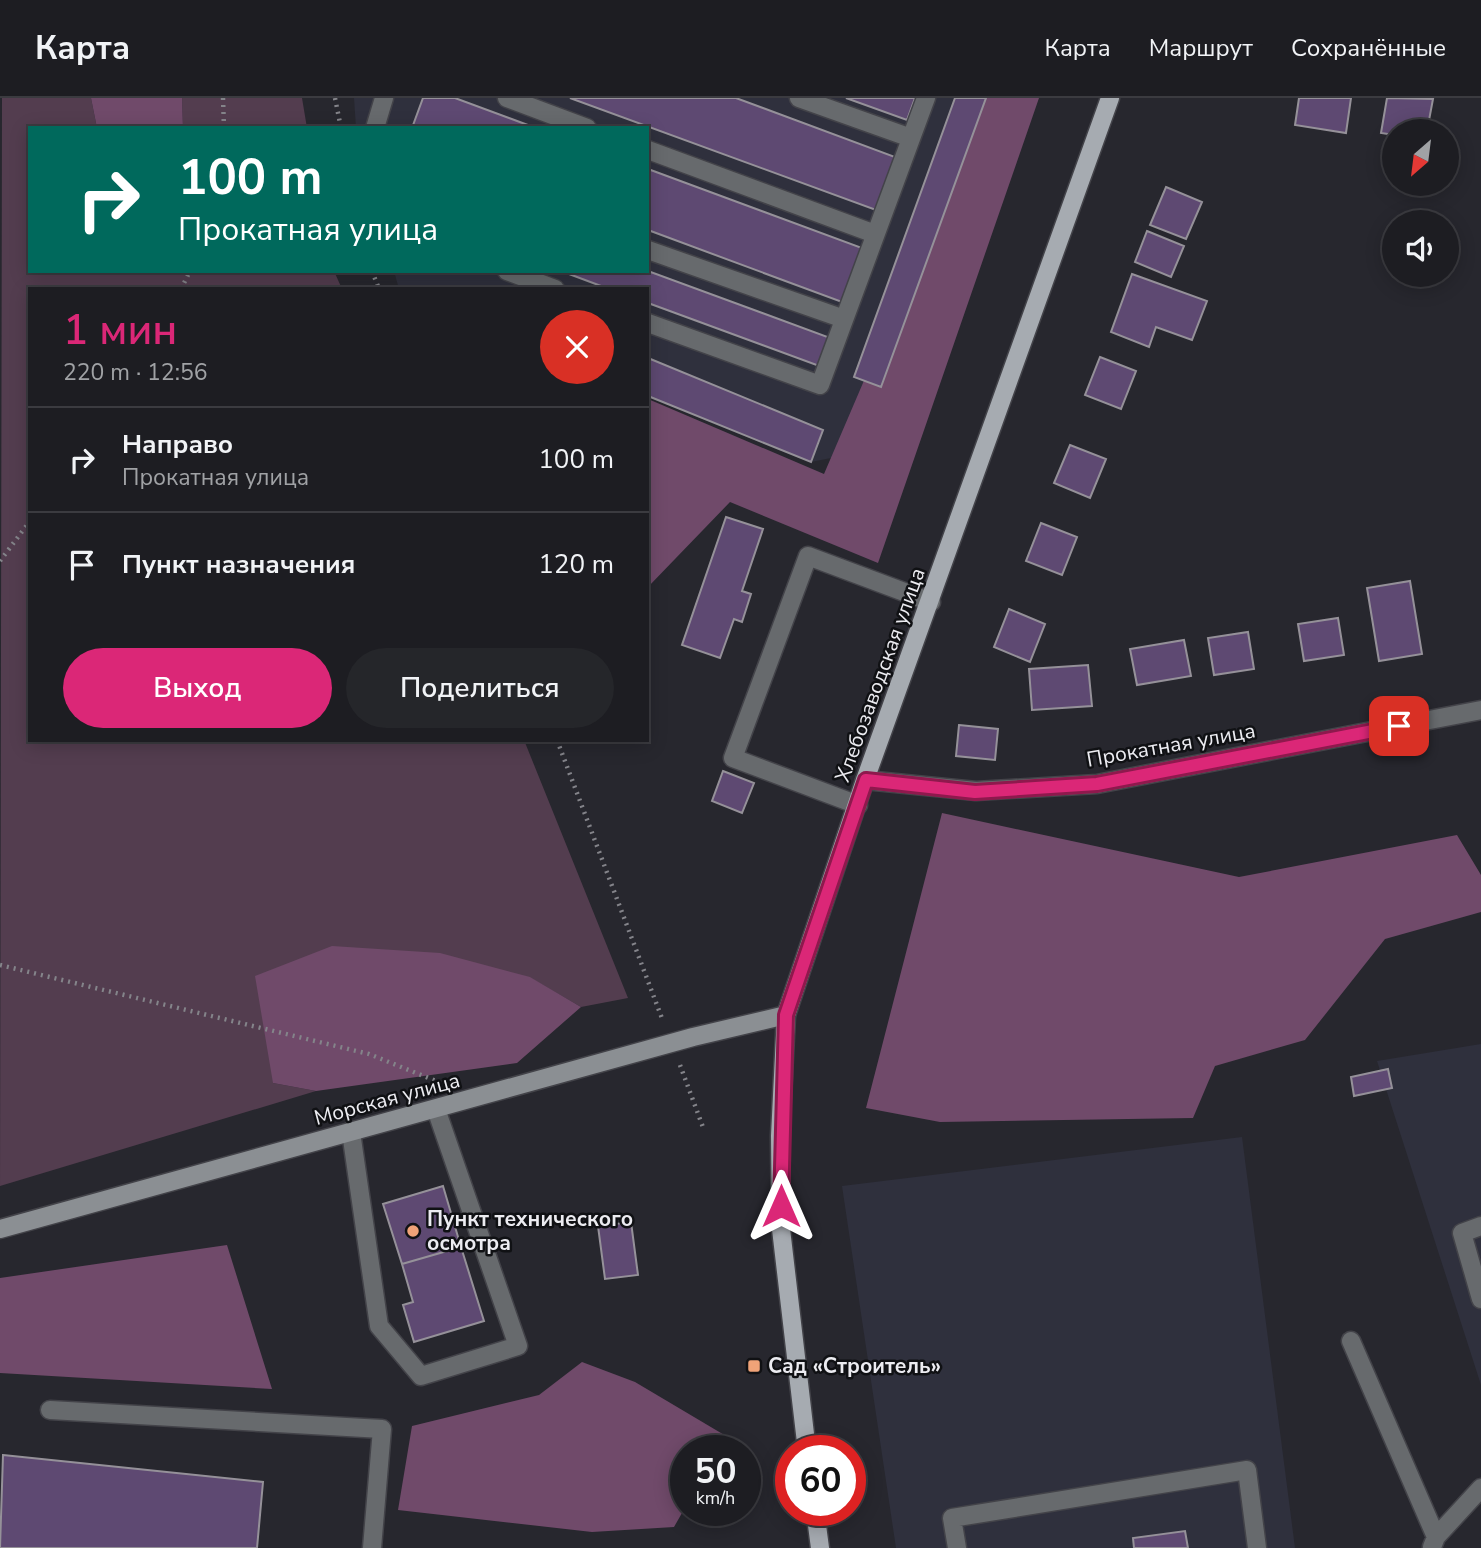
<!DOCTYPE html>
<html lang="ru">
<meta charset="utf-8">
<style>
body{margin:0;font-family:"Nunito Sans",sans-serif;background:#25262a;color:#f1f3f6;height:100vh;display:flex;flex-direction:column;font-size:26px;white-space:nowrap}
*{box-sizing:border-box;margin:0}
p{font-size:23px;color:#a0a2a5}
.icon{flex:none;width:38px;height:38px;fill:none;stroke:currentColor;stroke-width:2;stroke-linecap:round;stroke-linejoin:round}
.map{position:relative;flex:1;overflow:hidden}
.panel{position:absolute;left:28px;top:189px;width:621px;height:455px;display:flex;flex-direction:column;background:#1d1d22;border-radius:0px;box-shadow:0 4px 18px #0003,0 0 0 2px #3b3b40}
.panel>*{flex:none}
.guide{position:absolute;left:28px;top:28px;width:621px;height:147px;border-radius:0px;box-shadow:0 4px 18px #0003,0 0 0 2px #3b3b40;background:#00695c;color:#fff;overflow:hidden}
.needle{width:46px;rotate:208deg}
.tools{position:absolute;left:1382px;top:21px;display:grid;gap:14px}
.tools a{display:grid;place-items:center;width:77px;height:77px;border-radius:50%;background:#1d1d22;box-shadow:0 4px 18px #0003,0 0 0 2px #3b3b40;font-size:35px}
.speed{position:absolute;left:670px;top:1337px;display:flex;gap:14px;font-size:35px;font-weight:700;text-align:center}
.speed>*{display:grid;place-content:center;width:91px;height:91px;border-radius:50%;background:#1d1d22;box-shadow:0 4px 18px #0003,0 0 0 2px #3b3b40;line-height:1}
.speed small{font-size:18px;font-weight:400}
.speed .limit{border:10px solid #d22;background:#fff;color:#111}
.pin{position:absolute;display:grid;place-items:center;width:60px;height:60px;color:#fff;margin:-30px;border-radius:14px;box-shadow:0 4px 10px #0006}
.me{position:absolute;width:77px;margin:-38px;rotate:0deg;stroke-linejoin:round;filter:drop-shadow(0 0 5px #0008)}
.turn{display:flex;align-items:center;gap:24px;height:147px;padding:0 35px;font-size:32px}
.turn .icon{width:91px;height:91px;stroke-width:2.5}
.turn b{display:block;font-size:49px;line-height:60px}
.round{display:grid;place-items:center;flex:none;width:74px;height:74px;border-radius:37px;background:#25262a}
.head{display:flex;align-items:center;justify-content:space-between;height:119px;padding:0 35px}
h1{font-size:42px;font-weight:600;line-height:52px;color:#db2777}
.cta{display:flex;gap:14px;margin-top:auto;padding:14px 35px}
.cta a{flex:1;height:80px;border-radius:42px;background:#db2777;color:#fff;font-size:28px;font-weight:600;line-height:80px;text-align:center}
.cta a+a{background:#25262a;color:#f1f3f6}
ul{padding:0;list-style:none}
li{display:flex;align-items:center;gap:21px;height:105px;padding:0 35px;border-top:2px solid #3b3b40}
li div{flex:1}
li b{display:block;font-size:26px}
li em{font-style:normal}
header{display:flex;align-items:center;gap:42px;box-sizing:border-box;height:98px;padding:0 35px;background:#1d1d22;border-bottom:2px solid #3b3b40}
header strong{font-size:33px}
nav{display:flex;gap:38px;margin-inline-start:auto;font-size:24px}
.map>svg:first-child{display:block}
.built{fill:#2f303d}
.green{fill:#533d4f}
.forest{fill:#704a6a}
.building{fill:#5e4972;stroke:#959199;stroke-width:2}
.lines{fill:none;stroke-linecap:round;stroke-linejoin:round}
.lane-casing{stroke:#434349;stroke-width:21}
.street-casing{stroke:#434349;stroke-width:21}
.secondary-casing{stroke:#434349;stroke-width:21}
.primary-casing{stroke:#434349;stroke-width:21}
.path{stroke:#84848a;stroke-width:4.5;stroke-dasharray:2 5;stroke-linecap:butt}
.lane{stroke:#676a6d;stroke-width:18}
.street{stroke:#676a6d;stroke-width:18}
.secondary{stroke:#8b8f93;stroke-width:18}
.primary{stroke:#a6abb1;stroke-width:18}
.route-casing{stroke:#8e194d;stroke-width:18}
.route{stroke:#db2777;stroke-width:12}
.poi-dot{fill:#f0a378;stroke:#101114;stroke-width:2.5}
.labels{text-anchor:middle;stroke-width:5;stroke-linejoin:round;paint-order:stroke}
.street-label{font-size:21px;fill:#ececf1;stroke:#101114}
.poi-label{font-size:21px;font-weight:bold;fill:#ececf1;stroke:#101114;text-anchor:start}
</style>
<header>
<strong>Карта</strong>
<nav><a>Карта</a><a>Маршрут</a><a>Сохранённые</a></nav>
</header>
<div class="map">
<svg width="1481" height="1450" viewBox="0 0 1481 1450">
<rect width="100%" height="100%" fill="#27272e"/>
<!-- built -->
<path class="built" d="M354 0H986L856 355 811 364 648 298V191H399L394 173H648V30H356Z
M1481 946V1287L1377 963Z
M1242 1039 1295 1450H896L842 1088Z"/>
<!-- green -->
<path class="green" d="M2 0H91L97 30H30V173H334L342 191H30V642H524L628 900 581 909 529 879 273 985 316 993 0 1088Z
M182 0H302L307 30H183Z"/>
<!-- forest -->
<path class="forest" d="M91 0H182L183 30H97Z
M985 0H1039L878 465 730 404 648 489V301L824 376Z
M942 715 1239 779 1457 737 1481 777V814L1385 841 1305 942 1215 968 1193 1020 940 1024 866 1010Z
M332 848 440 855 530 879 581 909 517 965 316 993 273 985 255 878Z
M227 1147 272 1291 0 1275V1180Z
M582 1264 635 1284 726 1338 717 1353H686V1408L674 1429 592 1434 398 1412 412 1328 539 1297Z"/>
<!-- building -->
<path class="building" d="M423 0H455L536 30H412Z
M570 0H736L895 59 876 112Z
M846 0H915L907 22Z
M955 0H986L881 289 854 279Z
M1299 0H1351L1346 35 1295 27Z
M1387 0 1433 1 1427 33H1395V37L1381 35Z
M648 71 862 150 842 204 648 132Z
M1166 89 1202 104 1186 141 1150 127Z
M1147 133 1184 148 1171 179 1135 164Z
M561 173H648L833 241 822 269 648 205V191H609Z
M1132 176 1207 203 1192 242 1156 229 1149 249 1111 234Z
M1100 259 1136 273 1121 311 1085 297Z
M648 260 823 332 811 364 648 298Z
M1070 347 1106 361 1090 400 1054 385Z
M726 419 763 431 742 493 751 496 742 524 734 521 720 560 682 547Z
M1041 425 1077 439 1062 477 1026 463Z
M1410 483 1422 556 1379 563 1367 490Z
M1009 511 1045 526 1030 564 994 549Z
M1338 520 1344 557 1304 563 1298 526Z
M1248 534 1254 571 1214 577 1208 540Z
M1184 542 1191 578 1137 587 1130 551Z
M1088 567 1092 608 1032 612 1029 571Z
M959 627 998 631 995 662 956 658Z
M723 673 754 685 742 715 712 703Z
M1388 971 1392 990 1354 998 1351 979Z
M443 1088 461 1149 402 1166 383 1106Z
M631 1124 638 1177 605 1181 598 1128Z
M461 1149 484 1223 414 1244 403 1207 413 1204 402 1166Z
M3 1357 263 1384 257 1450H0Z
M1185 1433 1188 1450H1134L1133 1440Z"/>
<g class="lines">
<defs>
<path id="lane" d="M507 0 587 30
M799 0 911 40
M375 30 384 0
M648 52 875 136
M648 152 844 221
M507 173 555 191
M648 225 820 287 926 0
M858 707 733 660 808 458 931 504
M351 1034 379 1228 421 1278 518 1248 436 1011
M1481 1128 1462 1135 1481 1201
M1351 1243 1436 1439
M50 1312 382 1331 372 1450
M1432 1449 1436 1439 1481 1390
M957 1450 952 1420 1247 1372 1257 1450"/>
<path id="street" d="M865 682 976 693 1097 686 1481 612"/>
<path id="secondary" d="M0 1131 693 939 786 917"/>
<path id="primary" d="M807 1353 781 1131 780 1038 786 917 865 682 1110 0
M815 1412 820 1450"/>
</defs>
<!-- lane casing -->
<use href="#lane" class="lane-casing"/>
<!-- street casing -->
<use href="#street" class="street-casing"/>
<!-- secondary casing -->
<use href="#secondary" class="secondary-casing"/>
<!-- primary casing -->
<use href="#primary" class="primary-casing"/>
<!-- path -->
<path class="path" d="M223 0 224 30
M335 0 341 30
M372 173 379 191
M181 191 190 173
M0 463 30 423
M557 642 663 923
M0 867 369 956 441 985
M680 967 704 1032"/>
<!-- lane -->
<use href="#lane" class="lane"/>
<!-- street -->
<use href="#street" class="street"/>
<!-- secondary -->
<use href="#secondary" class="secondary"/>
<!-- primary -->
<use href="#primary" class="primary"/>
</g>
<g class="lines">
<defs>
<path id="route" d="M781 1108 786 917 866 682 975 694 1097 686 1399 628"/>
</defs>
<!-- route casing -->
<use href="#route" class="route-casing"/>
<!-- route -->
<use href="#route" class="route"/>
</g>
<!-- markers -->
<g class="poi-dot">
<circle cx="413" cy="1133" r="7"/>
<rect x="747" y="1261" width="14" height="14" rx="3.5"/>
</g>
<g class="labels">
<!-- street labels -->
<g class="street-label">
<text transform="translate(880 577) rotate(-70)" y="7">Хлебозаводская улица</text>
<text transform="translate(1171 647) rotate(-10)" y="7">Прокатная улица</text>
<text transform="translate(387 1001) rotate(-15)" y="7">Морская улица</text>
</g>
<!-- poi labels -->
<g class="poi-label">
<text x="427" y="1128">Пункт технического<tspan x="427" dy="24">осмотра</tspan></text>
<text x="768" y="1275">Сад «Строитель»</text>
</g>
</g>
</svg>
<div class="tools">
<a><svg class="needle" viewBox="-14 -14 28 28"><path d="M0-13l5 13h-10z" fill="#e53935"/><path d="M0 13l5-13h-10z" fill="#a0a2a5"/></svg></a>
<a><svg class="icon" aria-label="sound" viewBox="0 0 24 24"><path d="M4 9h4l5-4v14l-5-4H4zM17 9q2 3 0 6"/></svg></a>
</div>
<div class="speed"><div>50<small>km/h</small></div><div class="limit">60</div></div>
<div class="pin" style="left:1399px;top:628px;background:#d93025"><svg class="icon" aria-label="arrive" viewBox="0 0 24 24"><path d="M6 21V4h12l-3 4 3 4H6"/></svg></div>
<svg class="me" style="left:781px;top:1108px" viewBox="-20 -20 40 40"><path d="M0-17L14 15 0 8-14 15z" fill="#db2777" stroke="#fff" stroke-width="4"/></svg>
<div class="guide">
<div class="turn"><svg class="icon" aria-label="right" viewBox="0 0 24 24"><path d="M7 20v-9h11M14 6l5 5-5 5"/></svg><div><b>100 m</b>Прокатная улица</div></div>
</div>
<section class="panel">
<div class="head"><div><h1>1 мин</h1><p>220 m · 12:56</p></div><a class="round" style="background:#d93025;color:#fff"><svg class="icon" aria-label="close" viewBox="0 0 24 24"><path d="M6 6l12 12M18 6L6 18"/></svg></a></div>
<ul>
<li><svg class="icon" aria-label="right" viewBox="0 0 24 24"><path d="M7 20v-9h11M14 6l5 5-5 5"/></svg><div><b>Направо</b><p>Прокатная улица</p></div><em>100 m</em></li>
<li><svg class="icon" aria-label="arrive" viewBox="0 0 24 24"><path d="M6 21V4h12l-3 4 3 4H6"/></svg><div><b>Пункт назначения</b></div><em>120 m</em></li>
</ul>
<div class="cta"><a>Выход</a><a>Поделиться</a></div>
</section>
</div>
